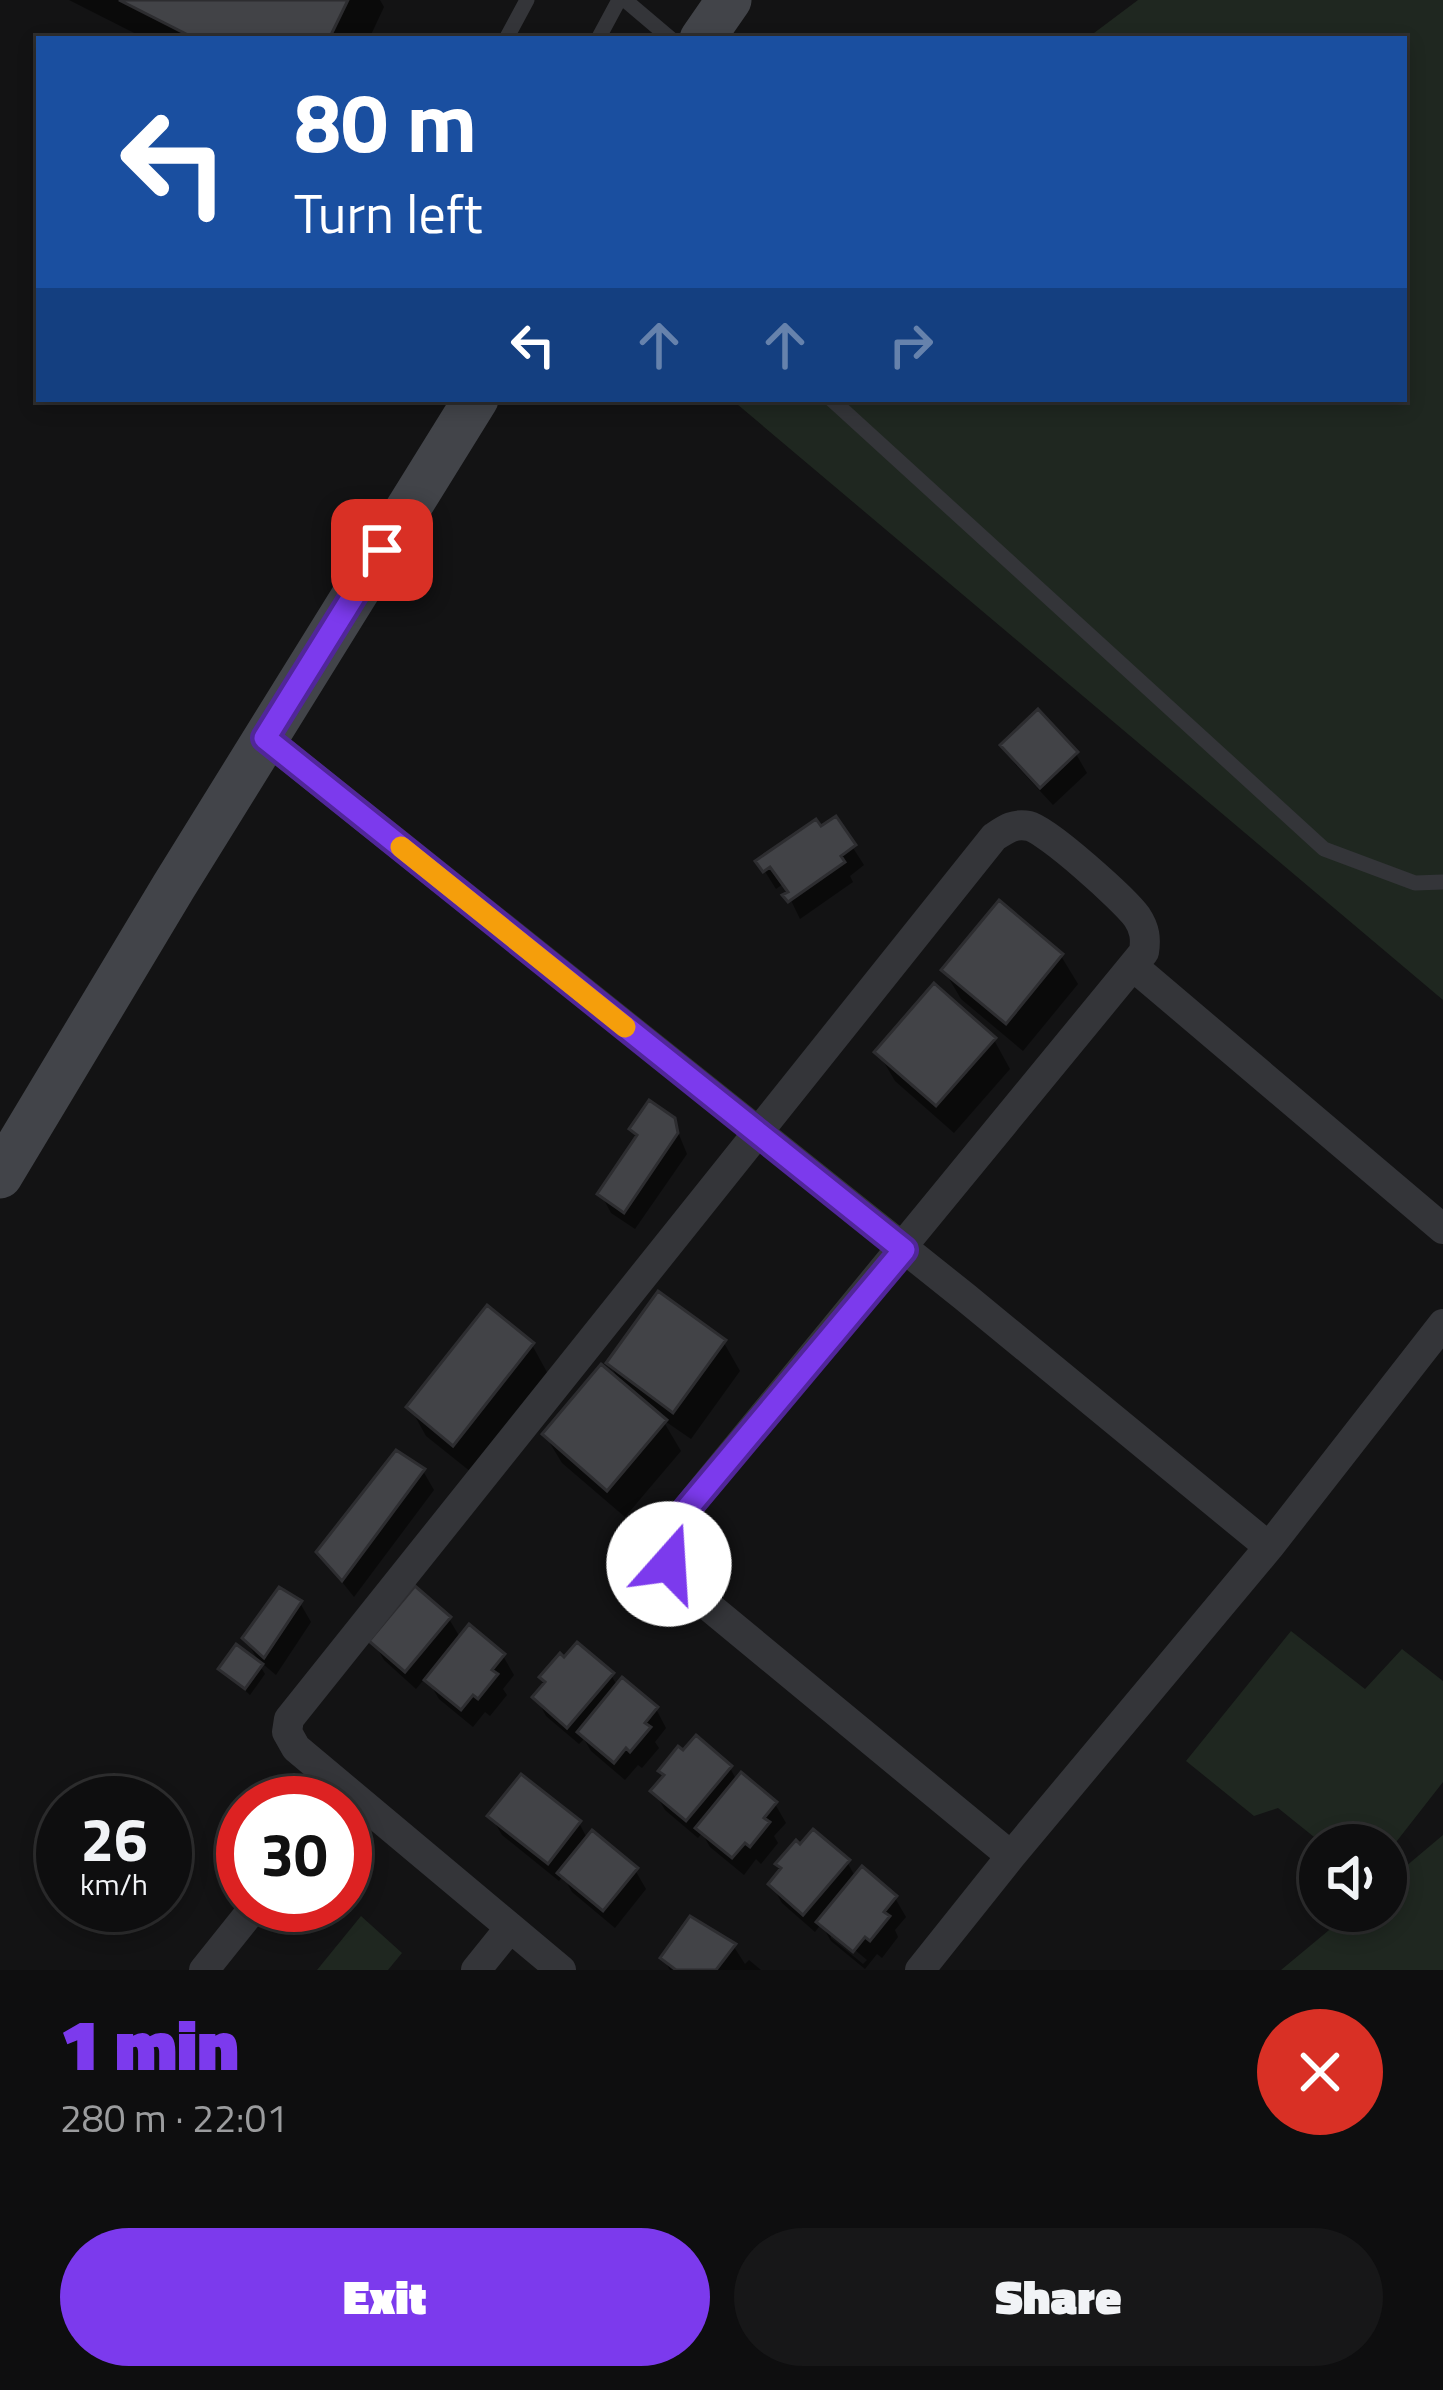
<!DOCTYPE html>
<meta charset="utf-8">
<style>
body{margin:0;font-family:"Titillium Web",sans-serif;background:#171718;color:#f1f3f6;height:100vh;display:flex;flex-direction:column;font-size:45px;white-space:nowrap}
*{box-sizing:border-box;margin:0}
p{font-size:39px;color:#9b9c9e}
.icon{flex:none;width:66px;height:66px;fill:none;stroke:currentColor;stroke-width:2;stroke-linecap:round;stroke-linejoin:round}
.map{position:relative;height:1970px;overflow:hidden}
.panel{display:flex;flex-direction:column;background:#0e0e0f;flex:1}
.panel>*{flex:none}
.guide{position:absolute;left:36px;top:36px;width:1371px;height:366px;border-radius:0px;box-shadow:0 6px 18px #0003,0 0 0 3px #2e2e2f;background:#1a4fa0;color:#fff;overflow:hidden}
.buttons{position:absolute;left:1299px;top:1824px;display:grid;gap:24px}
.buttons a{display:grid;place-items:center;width:108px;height:108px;border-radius:50%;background:#0e0e0f;box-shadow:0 6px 18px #0003,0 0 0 3px #2e2e2f;font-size:60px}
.speed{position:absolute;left:36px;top:1776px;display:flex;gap:24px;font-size:60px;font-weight:700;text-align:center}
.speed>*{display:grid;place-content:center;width:156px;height:156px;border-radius:50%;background:#0e0e0f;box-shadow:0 6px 18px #0003,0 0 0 3px #2e2e2f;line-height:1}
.speed small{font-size:30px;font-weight:400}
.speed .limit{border:18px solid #d22;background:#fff;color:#111}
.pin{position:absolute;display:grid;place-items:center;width:102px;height:102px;color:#fff;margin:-51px;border-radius:24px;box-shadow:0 6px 18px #0006}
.me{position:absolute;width:132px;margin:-66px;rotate:19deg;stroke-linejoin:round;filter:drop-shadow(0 0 9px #0008)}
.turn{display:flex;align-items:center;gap:42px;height:252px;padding:0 60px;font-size:54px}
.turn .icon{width:156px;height:156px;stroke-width:2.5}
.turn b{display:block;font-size:84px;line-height:102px}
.lanes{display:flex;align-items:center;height:114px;padding:0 60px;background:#0003;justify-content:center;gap:60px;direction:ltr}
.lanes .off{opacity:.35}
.round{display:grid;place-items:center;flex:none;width:126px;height:126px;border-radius:63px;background:#171718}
.headline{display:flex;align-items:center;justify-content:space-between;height:204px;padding:0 60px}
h1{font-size:72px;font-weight:800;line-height:90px;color:#7c3aed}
.button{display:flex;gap:24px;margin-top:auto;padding:24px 60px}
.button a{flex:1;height:138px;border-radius:72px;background:#7c3aed;color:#fff;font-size:48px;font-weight:800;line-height:138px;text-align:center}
.button a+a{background:#171718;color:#f1f3f6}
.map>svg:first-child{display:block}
.green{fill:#1f2720}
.shadow{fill:#0007;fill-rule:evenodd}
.building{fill:#424347;stroke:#2d2d30;stroke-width:3}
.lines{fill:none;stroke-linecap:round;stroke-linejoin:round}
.lane{stroke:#343539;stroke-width:15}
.street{stroke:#343539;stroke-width:30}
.secondary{stroke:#424449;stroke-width:45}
.route-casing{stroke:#51269a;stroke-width:30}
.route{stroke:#7c3aed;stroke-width:21}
.slow{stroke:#f59e0b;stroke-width:21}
</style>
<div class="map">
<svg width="1443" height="1970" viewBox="0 0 1443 1970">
<rect width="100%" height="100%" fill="#131314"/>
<!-- green -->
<path class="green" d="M1138 0H1443V1000L731 399H1404V39H1086Z
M1291 1631 1365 1689 1402 1649 1443 1681V1782L1386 1855V1845H1324L1278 1808 1254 1816 1186 1761Z
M1443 1835V1970H1281L1352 1911H1386V1883Z
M361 1916 402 1953 388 1970H317Z"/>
<!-- shadow -->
<path class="shadow" d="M69 0H380L384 7 369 39H146Z
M1038 713 1076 754 1087 773 1053 805 1015 764 1004 745Z
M835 820 864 865 850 876 853 882 800 919 783 884 776 889 759 862Z
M1061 956 1078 984 1023 1051 961 999 944 970Z
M994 1040 1010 1069 954 1133 895 1081 878 1052Z
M673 1120 687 1154 635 1229 611 1213 601 1194 638 1139 633 1129Z
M724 1343 740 1371 691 1439 662 1419 681 1451 625 1517 562 1463 545 1435 621 1384 609 1363Z
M532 1345 548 1374 471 1472 426 1436 410 1407Z
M423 1471 434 1490 354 1597 319 1553Z
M300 1603 311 1622 276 1675 257 1659 246 1639Z
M449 1619 461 1639 503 1656 514 1675 503 1689 507 1695 490 1716 485 1712 473 1727 439 1699 426 1677 416 1689 384 1660 373 1641Z
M260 1666 265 1674 250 1695 222 1669Z
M611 1675 618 1687 656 1709 666 1728 655 1742 659 1748 642 1768 638 1765 625 1780 591 1751 584 1739 579 1744 546 1716 536 1697Z
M730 1768 737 1781 775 1804 786 1823 774 1836 778 1843 761 1864 756 1859 744 1875 710 1847 702 1833 698 1838 665 1810 654 1791Z
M491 1816 579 1823 588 1840 635 1870 646 1889 615 1928 572 1892 563 1876 559 1881 502 1835Z
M847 1862 856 1878 895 1898 906 1917 895 1930 898 1937 882 1958 877 1954 865 1969 831 1941 821 1924 815 1932 782 1903 771 1884 783 1871 779 1864ZM831 1930 867 1960 863 1964 831 1938Z
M691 1920 734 1947 745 1964 749 1960 761 1970H670L663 1958Z"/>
<!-- building -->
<path class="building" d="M119 0H348L329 39H196Z
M1038 709 1078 752 1040 788 1000 745Z
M836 816 856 845 841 856 845 862 788 902 782 895 788 892 770 867 763 872 755 861 816 819 821 826Z
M999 900 1063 954 1006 1024 941 970Z
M934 983 996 1038 936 1106 874 1052Z
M649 1100 675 1118 678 1133 624 1213 597 1194 637 1135 629 1129Z
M658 1291 726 1340 673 1413 606 1363Z
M487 1305 534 1343 453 1446 406 1407Z
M601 1364 667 1420 607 1491 542 1434Z
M396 1450 425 1469 342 1581 316 1552Z
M415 1586 451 1617 405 1672 369 1641Z
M279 1587 302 1601 264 1658 242 1638Z
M469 1624 505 1654 492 1670 498 1674 478 1699 473 1695 461 1710 424 1680Z
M577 1642 614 1673 567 1728 532 1697 545 1682 539 1677 560 1653 564 1657Z
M236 1644 263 1664 245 1689 218 1669Z
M622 1677 658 1707 645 1723 651 1727 630 1752 626 1748 614 1763 577 1732Z
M696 1735 732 1766 686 1821 650 1791 664 1775 658 1771 678 1746 683 1750Z
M741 1772 777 1802 764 1818 770 1822 750 1847 745 1843 732 1858 695 1828Z
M521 1774 581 1821 548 1864 487 1816Z
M813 1829 850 1860 803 1915 768 1884 781 1868 775 1864 796 1840 800 1844Z
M592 1830 638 1868 603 1911 557 1873Z
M862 1866 897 1896 884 1912 890 1916 870 1941 865 1937 853 1952 816 1922Z
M690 1916 736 1944 716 1970H676L660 1958Z"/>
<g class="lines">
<!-- lane -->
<path class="lane" d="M625 0 671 39
M506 39 527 0
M598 39 619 0
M831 399 1324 849 1415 883 1443 882"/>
<!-- street -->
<path class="street" d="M265 738 965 1297 1269 1547 1443 1324
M1134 967 1443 1229
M1011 1856 1269 1547
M204 1970 256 1905
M476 1970 509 1929
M561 1970 296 1748 287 1732 289 1719 994 837C1006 829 1014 823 1029 826 1047 830 1125 900 1137 917 1145 929 1146 939 1144 952L681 1516C670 1541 665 1557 678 1581L1011 1856 920 1970"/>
<!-- secondary -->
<path class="secondary" d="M702 39 729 0
M0 1176 174 886 476 399"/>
</g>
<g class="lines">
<defs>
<path id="route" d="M382 550 265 738 904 1250 681 1516 670 1539 669 1564"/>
</defs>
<!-- route casing -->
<use href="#route" class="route-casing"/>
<!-- route -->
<use href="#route" class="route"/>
<!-- slow -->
<path class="slow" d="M401 847 625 1027"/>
</g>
</svg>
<div class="buttons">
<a><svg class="icon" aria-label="sound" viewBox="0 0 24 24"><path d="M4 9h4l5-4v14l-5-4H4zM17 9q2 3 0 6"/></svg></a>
</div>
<div class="speed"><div>26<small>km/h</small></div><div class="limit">30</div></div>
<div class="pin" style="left:382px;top:550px;background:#d93025"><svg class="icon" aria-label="arrive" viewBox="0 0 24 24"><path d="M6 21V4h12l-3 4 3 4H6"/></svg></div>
<svg class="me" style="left:669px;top:1564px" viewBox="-20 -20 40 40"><circle r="19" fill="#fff"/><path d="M0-13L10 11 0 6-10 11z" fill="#7c3aed"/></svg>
<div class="guide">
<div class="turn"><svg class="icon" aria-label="left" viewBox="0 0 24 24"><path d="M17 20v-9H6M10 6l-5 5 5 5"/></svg><div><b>80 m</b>Turn left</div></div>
<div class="lanes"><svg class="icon" aria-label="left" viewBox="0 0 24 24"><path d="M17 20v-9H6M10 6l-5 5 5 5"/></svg><svg class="icon off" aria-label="ahead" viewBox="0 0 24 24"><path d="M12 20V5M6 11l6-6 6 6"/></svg><svg class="icon off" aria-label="ahead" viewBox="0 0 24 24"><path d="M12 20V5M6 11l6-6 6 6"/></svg><svg class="icon off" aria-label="right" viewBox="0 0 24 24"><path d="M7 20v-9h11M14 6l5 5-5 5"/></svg></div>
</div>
</div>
<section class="panel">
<div class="headline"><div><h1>1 min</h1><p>280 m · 22:01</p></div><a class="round" style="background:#d93025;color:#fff"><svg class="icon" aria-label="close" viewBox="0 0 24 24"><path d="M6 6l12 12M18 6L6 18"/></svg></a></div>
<div class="button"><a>Exit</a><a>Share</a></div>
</section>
